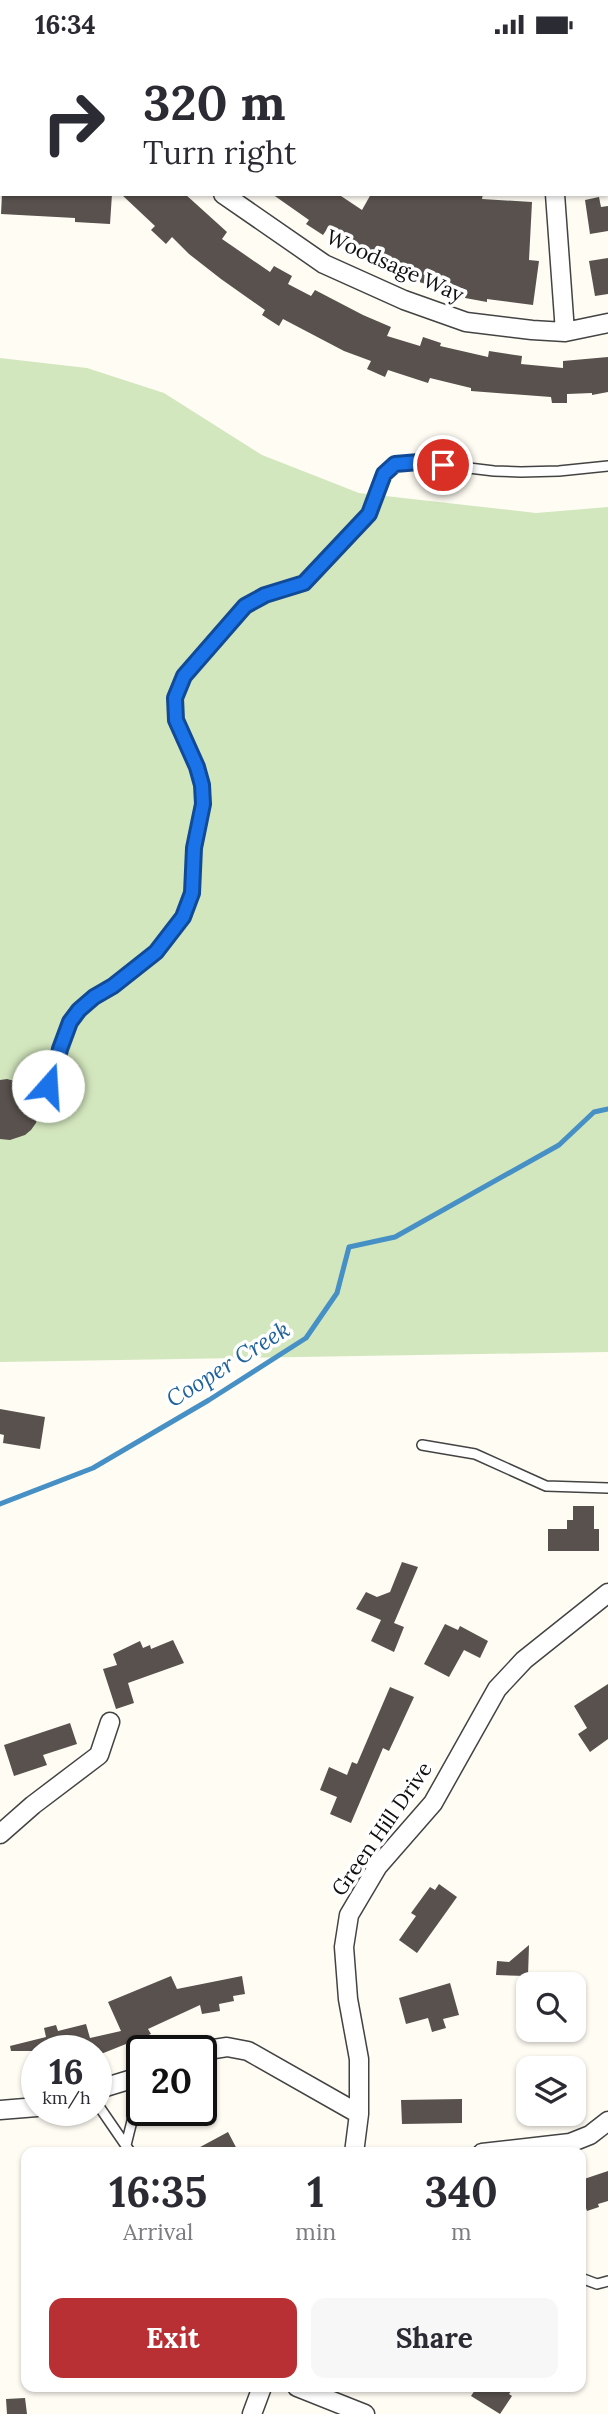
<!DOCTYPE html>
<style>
body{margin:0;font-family:Lora,serif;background:#f7f7f7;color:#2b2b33;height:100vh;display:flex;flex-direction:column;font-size:26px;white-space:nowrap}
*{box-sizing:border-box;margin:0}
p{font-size:23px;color:#7c7c81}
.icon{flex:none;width:38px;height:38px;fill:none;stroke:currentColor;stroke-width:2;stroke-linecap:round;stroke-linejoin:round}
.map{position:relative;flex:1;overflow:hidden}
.side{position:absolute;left:21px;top:2098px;width:565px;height:245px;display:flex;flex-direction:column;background:#fff;border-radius:14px;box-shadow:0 2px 5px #0004}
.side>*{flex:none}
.guide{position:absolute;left:0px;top:0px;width:609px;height:147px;box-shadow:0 2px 5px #0004;background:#fff;color:#2b2b33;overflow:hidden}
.controls{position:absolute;left:516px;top:1923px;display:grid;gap:14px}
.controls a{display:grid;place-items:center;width:70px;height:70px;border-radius:14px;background:#fff;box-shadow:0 2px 5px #0004;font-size:35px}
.speed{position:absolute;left:21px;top:1986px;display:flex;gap:14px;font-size:35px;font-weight:700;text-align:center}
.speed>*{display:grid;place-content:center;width:91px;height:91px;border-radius:50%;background:#fff;box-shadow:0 2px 5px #0004;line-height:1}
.speed small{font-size:18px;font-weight:400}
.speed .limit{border:4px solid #111;border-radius:10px;background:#fff;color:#111}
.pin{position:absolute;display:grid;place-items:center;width:60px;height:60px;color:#fff;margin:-30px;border:4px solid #fff;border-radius:50%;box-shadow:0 2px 7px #0007}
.me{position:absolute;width:77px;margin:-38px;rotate:19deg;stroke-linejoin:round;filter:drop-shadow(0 0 5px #0008)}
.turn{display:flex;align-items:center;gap:24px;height:147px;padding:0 28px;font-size:32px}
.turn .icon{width:91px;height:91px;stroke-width:2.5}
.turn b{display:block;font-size:49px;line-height:60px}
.eta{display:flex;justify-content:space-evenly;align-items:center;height:119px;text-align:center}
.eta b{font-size:42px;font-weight:700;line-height:49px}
.action{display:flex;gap:14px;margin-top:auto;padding:14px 28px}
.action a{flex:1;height:80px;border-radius:14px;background:#b83034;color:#fff;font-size:28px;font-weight:700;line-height:80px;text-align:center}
.action a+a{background:#f7f7f7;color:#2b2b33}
.status{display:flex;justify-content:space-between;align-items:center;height:49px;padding:0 35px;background:#fff;direction:ltr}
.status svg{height:19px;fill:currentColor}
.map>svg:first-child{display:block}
.green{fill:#d3e7be}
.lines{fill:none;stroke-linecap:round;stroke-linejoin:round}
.stream{stroke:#4690c5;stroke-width:5}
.building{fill:#58514d}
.service-casing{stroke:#434343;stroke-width:12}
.minor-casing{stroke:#434343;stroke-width:21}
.service{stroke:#fff;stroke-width:9}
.minor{stroke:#fff;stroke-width:18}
.route-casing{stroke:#114b97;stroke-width:18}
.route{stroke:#1a73e8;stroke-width:12}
.labels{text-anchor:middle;stroke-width:7;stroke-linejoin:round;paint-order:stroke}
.street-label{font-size:21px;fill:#101010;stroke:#fff}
.water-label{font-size:23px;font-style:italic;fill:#20639b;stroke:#fff}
</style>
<div class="status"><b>16:34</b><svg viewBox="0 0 49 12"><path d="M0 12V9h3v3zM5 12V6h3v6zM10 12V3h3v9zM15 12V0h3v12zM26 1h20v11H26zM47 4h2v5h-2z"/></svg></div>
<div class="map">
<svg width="608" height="2365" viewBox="0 0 608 2365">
<rect width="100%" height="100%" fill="#fefcf3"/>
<!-- green -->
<path class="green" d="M0 309 87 319 164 344 262 406 359 444 536 464 608 458V1303L0 1313Z"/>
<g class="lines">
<!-- stream -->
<path class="stream" d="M0 1455 93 1419 209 1351 306 1289 337 1244 349 1198 395 1188 559 1096 594 1063 608 1060"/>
</g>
<!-- building -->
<path class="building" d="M2 145H112L110 175 75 173V169L1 165Z
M121 145H185L227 183 222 190 270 223 274 217 292 227 288 235 311 247 315 241 363 266 391 278 387 287 420 297 423 288 441 294 440 297 488 308 489 302 522 307 521 315 563 319V312L608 308V343L592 346V344L567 345V354H552L551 348 471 342V339L430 329 428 334 388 321 385 328 367 320 371 312 344 302 283 270 279 277 262 266 265 261 221 230 189 205 172 188 166 195 151 181 155 177Z
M272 145H338L362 161 371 145H483L482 150 532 153 529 211 539 212 533 256 487 250V253L465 249 467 241 432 229 429 236 406 229 358 206 361 200 327 180 323 186 306 175 309 171Z
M599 148 601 158 608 157V182L590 185 585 151Z
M608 209V245L595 247 589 212Z
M7 1030 26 1035 34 1044 39 1059 36 1074 31 1081 25 1086 10 1091 0 1090V1031Z
M0 1360 45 1368 40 1400 3 1394 4 1386 0 1385Z
M573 1457H594V1480H599V1502H548V1480H567V1471H573Z
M402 1513 418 1518 394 1574 404 1578 394 1603 371 1592 381 1571 356 1560 366 1543 377 1548 390 1543Z
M445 1575 458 1581 460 1577 488 1592 480 1609 464 1601 449 1628 424 1615Z
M173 1591 184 1614 128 1634 134 1654 116 1660 103 1620 117 1616 113 1605 140 1592 143 1599 150 1596 151 1600Z
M608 1635V1690L590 1703 578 1685 587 1679 574 1657Z
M390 1638 414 1648 389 1702 383 1699 351 1774 330 1765 337 1748 320 1741 329 1718 347 1726 352 1713 357 1715Z
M70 1674 77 1695 43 1706 47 1716 14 1727 4 1696Z
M439 1835 457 1848 417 1904 399 1891 416 1867 411 1864 430 1838 435 1841Z
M529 1896 528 1927 496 1926 497 1912 509 1913Z
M171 1927 177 1940 242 1927 245 1945 233 1947 234 1952 219 1955 220 1962 202 1965 200 1956 148 1980 151 1985 96 2007V2002H11L10 1997 46 1988 44 1979 56 1976 58 1982 86 1975 90 1989 121 1982 108 1953Z
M450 1934 459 1966 443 1970 446 1979 432 1983 428 1969 406 1975 399 1949Z
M462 2050V2074L402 2075 401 2051Z
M228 2083 239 2104H189Z
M608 2122V2152L598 2155 599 2158 587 2162 581 2146V2131Z
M477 2338H514L509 2345 512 2347 500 2365 471 2347Z
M25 2349 27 2365H7L6 2350Z"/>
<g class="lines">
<defs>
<path id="service" d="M48 1037 54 1028 64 986 79 961 156 903 183 868 192 844 194 799 203 756 202 736 197 718 176 671 175 649 184 627 230 571 245 557 265 546 304 534 369 465 384 425 395 415 419 413 494 422 521 423 559 422 608 417
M422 1396 475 1405 546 1437 608 1439
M96 2053 131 2104
M126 2096 142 2032
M581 2229 597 2235 608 2232"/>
<path id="minor" d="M145 0 146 2
M309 0 310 2
M547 0V2
M0 100H2
M607 115H608
M223 145 324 215 404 251 466 273 532 281 565 283 608 274
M555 145 565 283
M0 1785 33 1756 99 1706 110 1673
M201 2002 227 1998 248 2002 359 2065
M96 2041 142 2027
M0 2061 37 2058
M354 2104 359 2065V2010L348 1950 344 1898 349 1866 378 1817 433 1754 497 1640 524 1611 608 1544
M482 2104 570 2094 590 2086 608 2072
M297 2338 365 2365
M252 2365 262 2338"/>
</defs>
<!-- service casing -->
<use href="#service" class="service-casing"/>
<!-- minor casing -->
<use href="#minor" class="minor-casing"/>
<!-- service -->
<use href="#service" class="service"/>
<!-- minor -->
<use href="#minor" class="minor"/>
</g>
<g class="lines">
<defs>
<path id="route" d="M48 1037 54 1028 60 1000 70 973 79 961 94 948 113 937 156 903 183 868 192 844 194 799 203 755 202 736 197 718 176 671 175 649 184 627 245 557 265 546 304 534 369 465 384 425 395 415 419 413 443 416"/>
</defs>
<!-- route casing -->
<use href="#route" class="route-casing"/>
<!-- route -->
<use href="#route" class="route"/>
</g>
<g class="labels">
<!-- street labels -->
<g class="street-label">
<text transform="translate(395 217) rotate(24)" y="7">Woodsage Way</text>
<text transform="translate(382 1780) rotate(-55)" y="7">Green Hill Drive</text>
</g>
<!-- water labels -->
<g class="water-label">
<text transform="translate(228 1315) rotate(-32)" y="8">Cooper Creek</text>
</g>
</g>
</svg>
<div class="controls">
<a><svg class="icon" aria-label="search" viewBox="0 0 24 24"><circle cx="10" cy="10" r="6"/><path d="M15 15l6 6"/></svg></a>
<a><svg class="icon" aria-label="layers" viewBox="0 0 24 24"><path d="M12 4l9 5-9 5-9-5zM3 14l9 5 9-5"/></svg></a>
</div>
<div class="speed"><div>16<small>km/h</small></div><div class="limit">20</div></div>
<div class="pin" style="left:443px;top:416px;background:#d93025"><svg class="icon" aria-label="arrive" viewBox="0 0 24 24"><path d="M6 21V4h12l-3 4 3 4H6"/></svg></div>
<svg class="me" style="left:48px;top:1037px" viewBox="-20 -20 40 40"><circle r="19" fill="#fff"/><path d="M0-13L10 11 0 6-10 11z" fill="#1a73e8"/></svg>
<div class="guide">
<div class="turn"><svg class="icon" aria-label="right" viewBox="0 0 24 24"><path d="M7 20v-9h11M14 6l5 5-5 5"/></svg><div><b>320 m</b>Turn right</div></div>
</div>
<section class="side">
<div class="eta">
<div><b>16:35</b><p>Arrival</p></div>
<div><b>1</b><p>min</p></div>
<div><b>340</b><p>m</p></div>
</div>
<div class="action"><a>Exit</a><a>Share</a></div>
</section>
</div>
